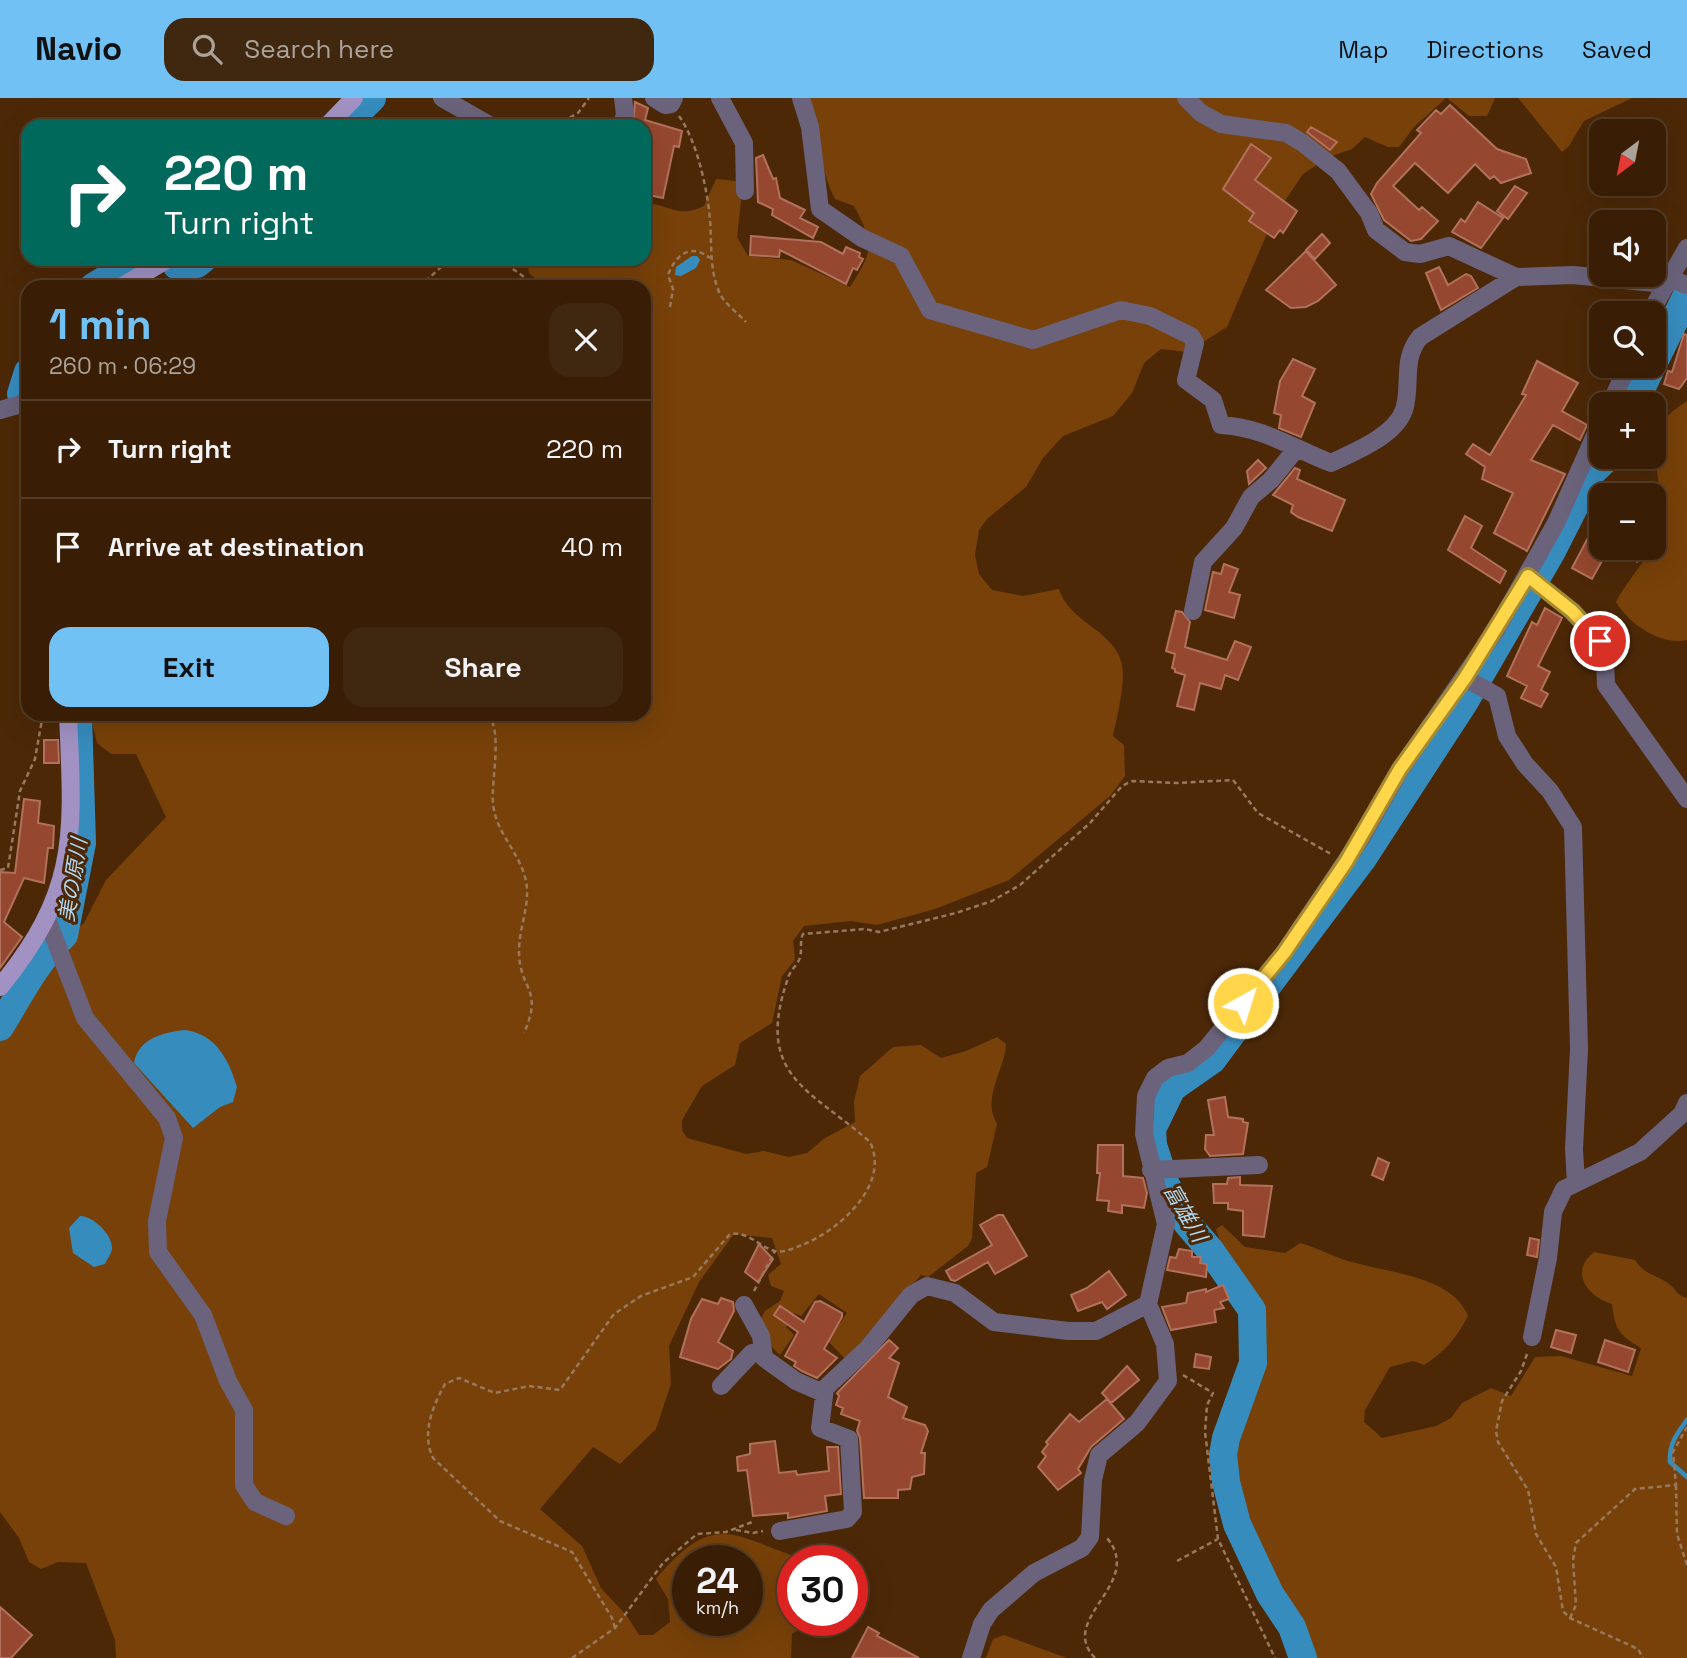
<!DOCTYPE html>
<meta charset="utf-8">
<style>
body{margin:0;font-family:"Space Grotesk","Noto Sans JP",sans-serif;background:#40270f;color:#f1f3f6;height:100vh;display:flex;flex-direction:column;font-size:26px;white-space:nowrap}
*{box-sizing:border-box;margin:0}
p{font-size:23px;color:#aba29a}
.icon{flex:none;width:38px;height:38px;fill:none;stroke:currentColor;stroke-width:2;stroke-linecap:round;stroke-linejoin:round}
.map{position:relative;flex:1;overflow:hidden}
.details{position:absolute;left:21px;top:182px;width:630px;height:441px;display:flex;flex-direction:column;background:#391e05;border-radius:21px;box-shadow:0 7px 28px #0002,0 0 0 2px #533c27}
.details>*{flex:none}
.banner{position:absolute;left:21px;top:21px;width:630px;height:147px;border-radius:21px;box-shadow:0 7px 28px #0002,0 0 0 2px #533c27;background:#00695c;color:#fff;overflow:hidden}
.needle{width:46px;rotate:212deg}
.controls{position:absolute;left:1589px;top:21px;display:grid;gap:14px}
.controls a{display:grid;place-items:center;width:77px;height:77px;border-radius:14px;background:#391e05;box-shadow:0 7px 28px #0002,0 0 0 2px #533c27;font-size:35px}
.speed{position:absolute;left:672px;top:1447px;display:flex;gap:14px;font-size:35px;font-weight:700;text-align:center}
.speed>*{display:grid;place-content:center;width:91px;height:91px;border-radius:50%;background:#391e05;box-shadow:0 7px 28px #0002,0 0 0 2px #533c27;line-height:1}
.speed small{font-size:18px;font-weight:400}
.speed .limit{border:10px solid #d22;background:#fff;color:#111}
.pin{position:absolute;display:grid;place-items:center;width:60px;height:60px;color:#fff;margin:-30px;border:4px solid #fff;border-radius:50%;box-shadow:0 2px 7px #0007}
.me{position:absolute;width:77px;margin:-38px;rotate:39deg;stroke-linejoin:round;filter:drop-shadow(0 0 5px #0008)}
.turn{display:flex;align-items:center;gap:24px;height:147px;padding:0 28px;font-size:32px}
.turn .icon{width:91px;height:91px;stroke-width:2.5}
.turn b{display:block;font-size:49px;line-height:60px}
.round{display:grid;place-items:center;flex:none;width:74px;height:74px;border-radius:21px;background:#40270f}
.head{display:flex;align-items:center;justify-content:space-between;height:119px;padding:0 28px}
h1{font-size:42px;font-weight:700;line-height:52px;color:#71c1f5}
.button{display:flex;gap:14px;margin-top:auto;padding:14px 28px}
.button a{flex:1;height:80px;border-radius:21px;background:#71c1f5;color:#111;font-size:28px;font-weight:700;line-height:80px;text-align:center}
.button a+a{background:#40270f;color:#f1f3f6}
ul{padding:0;list-style:none}
li{display:flex;align-items:center;gap:21px;height:98px;padding:0 28px;border-top:2px solid #533c27}
li div{flex:1}
li b{display:block;font-size:26px}
li em{font-style:normal}
header{display:flex;align-items:center;gap:42px;box-sizing:border-box;height:98px;padding:0 35px;background:#71c1f5;color:#111}
header strong{font-size:33px}
nav{display:flex;gap:38px;margin-inline-start:auto;font-size:24px}
.search{width:490px;height:63px;background:#40270f;display:flex;align-items:center;gap:18px;box-sizing:border-box;padding:0 24px;border-radius:21px;color:#aba29a;font-size:26px}
.map>svg:first-child{display:block}
.green{fill:#784109;fill-rule:evenodd}
.water{fill:#378cbe}
.lines{fill:none;stroke-linecap:round;stroke-linejoin:round}
.stream{stroke:#378cbe;stroke-width:4.5}
.river{stroke:#378cbe;stroke-width:28}
.building{fill:#95482f;stroke:#b1715d;stroke-width:2}
.path{stroke:#99795d;stroke-width:2.5;stroke-dasharray:5 3.5;stroke-linecap:butt}
.minor{stroke:#6a637b;stroke-width:18}
.major{stroke:#a192c3;stroke-width:18}
.route-casing{stroke:#a68a30;stroke-width:18}
.route{stroke:#ffd54a;stroke-width:12}
.labels{text-anchor:middle;stroke-width:6;stroke-linejoin:round;paint-order:stroke}
.water-label{font-size:21px;font-style:italic;fill:#afd7f2;stroke:#4c2807}
</style>
<header>
<strong>Navio</strong>
<div class="search"><svg class="icon" aria-label="search" viewBox="0 0 24 24"><circle cx="10" cy="10" r="6"/><path d="M15 15l6 6"/></svg>Search here</div>
<nav><a>Map</a><a>Directions</a><a>Saved</a></nav>
</header>
<div class="map">
<svg width="1687" height="1560" viewBox="0 0 1687 1560">
<rect width="100%" height="100%" fill="#4c2807"/>
<!-- green -->
<path class="green" d="M809 0H1446L1414 29 1399 49H1388L1365 39 1352 51 1329 59 1303 76 1274 119 1227 229 1187 254 1161 251 1144 265 1132 295 1113 318 1063 338 1043 360 1026 389 987 421 979 432 975 457 979 476 992 492 1023 498 1059 491C1069 524 1111 531 1121 563 1127 580 1117 619 1113 638L1124 647 1125 678 1110 698 1009 782 935 811 877 827 851 823 804 828 793 843 795 862 782 878 772 925 740 945 735 967 702 988 682 1022V1032L687 1040 746 1056 764 1053 789 1059 807 1055 825 1040 855 1024 854 1004 860 978 893 949 921 947 941 960 966 953 997 939 1006 946C1005 972 981 1000 997 1026L987 1069 976 1075 972 1140 968 1148 928 1179 921 1177 847 1263 828 1243 847 1215 819 1196 801 1218 794 1215 786 1229 794 1237 780 1257 769 1246 759 1224 765 1213 780 1203 784 1193 771 1188 768 1177 781 1166 772 1140 734 1136 699 1184 669 1248 671 1286 656 1331 620 1366 593 1349 540 1411 582 1448 601 1490 627 1518 639 1537H653L670 1524 668 1501 656 1481C719 1406 736 1443 811 1463H793V1522L812 1523 792 1536 791 1560H116L115 1542 86 1465 58 1464 41 1471 29 1464 19 1440 0 1414V911L37 863 84 825 106 782 166 719 136 656H111L97 645 90 616H644V189H545L529 175 527 161H644V105C671 106 676 121 704 108L716 81 736 83 742 95 737 139 748 158 791 162 850 189C873 153 875 147 854 108L835 101C818 70 823 33 809 0ZM688 1463H747V1522H688Z
M1447 0H1495L1487 18H1469Z
M1518 0H1632L1584 23 1569 48 1562 54Z
M1687 303V542C1661 548 1629 526 1616 504 1630 477 1654 456 1661 428 1663 421 1661 413 1661 406 1658 360 1640 332 1687 303Z
M1222 1127 1245 1149 1285 1155 1300 1145C1319 1150 1337 1161 1356 1165 1391 1175 1453 1179 1468 1218 1457 1239 1445 1254 1424 1267L1413 1263 1390 1269 1365 1312 1364 1324 1382 1340 1436 1328 1451 1320 1462 1305 1491 1290 1511 1298 1535 1259 1561 1258 1632 1278 1641 1250C1619 1237 1615 1232 1612 1206 1587 1198 1569 1174 1594 1154L1635 1162C1644 1177 1656 1176 1669 1186 1677 1192 1676 1197 1687 1200V1560H1297L1294 1525 1270 1488 1247 1442 1229 1377 1243 1307 1256 1279 1263 1231 1256 1197 1227 1163 1216 1131Z
M1004 1537 1067 1560H986L993 1541Z"/>
<!-- water -->
<path class="water" d="M692 158H697L700 162 696 170 681 178 675 177 676 169Z
M185 932C216 936 229 962 237 989L233 1004 220 1009 193 1030 134 965C138 941 163 934 185 932Z
M80 1118C93 1118 112 1136 112 1150 112 1155 107 1161 105 1166L94 1169 73 1155 69 1130Z"/>
<g class="lines">
<!-- stream -->
<path class="stream" d="M1687 1322C1676 1337 1669 1346 1670 1364L1687 1379"/>
<!-- river -->
<path class="river" d="M344 28 372 0
M177 168 197 166 203 161
M93 189 121 172 139 167
M1654 264 1687 197
M21 296 28 274
M1634 306 1652 268
M0 929C19 898 37 862 64 837L82 745 78 616
M1303 1560 1292 1529 1270 1496 1237 1426 1226 1384 1223 1356 1226 1340 1253 1265 1252 1212 1210 1152 1187 1125 1166 1087 1153 1047 1152 1031 1172 990 1212 962 1363 760 1465 603 1552 453 1592 374 1608 359"/>
</g>
<!-- building -->
<path class="building" d="M635 4 648 10 645 22 682 33 679 49 674 48 663 100 644 96V28H633Z
M1450 7 1497 51 1526 61 1531 75 1501 85 1494 78 1490 81 1475 66 1448 95 1415 65 1393 88 1419 112 1422 109 1438 123 1421 141 1411 143 1384 122 1371 96 1377 85 1421 35 1417 32 1436 12 1441 16Z
M1311 29 1337 44 1330 52 1307 34Z
M1251 46 1271 60 1255 82 1297 113 1283 135 1280 132 1274 140 1249 123 1254 115 1223 91Z
M763 57 773 81 776 80 780 100 805 112 800 120 818 129 813 140 772 117 773 111 758 104 756 60Z
M1515 88 1527 95 1508 121 1497 113Z
M1478 104 1503 120 1481 150 1452 134 1461 121 1465 124Z
M1322 136 1330 145 1315 161 1306 152Z
M751 138 821 144 843 156 846 149 860 155 859 159 863 161 857 172 853 170 846 186 780 152 779 159 750 157Z
M1306 153 1336 187 1318 203 1306 209 1291 210 1266 192Z
M1439 169 1448 187 1466 176 1471 178 1478 190 1441 212 1426 175Z
M1684 236 1687 237V280L1679 291 1664 286 1668 273 1672 274Z
M1293 261 1315 271 1302 298 1315 305 1301 339 1279 330 1281 317 1274 315 1280 283Z
M1537 263 1578 285 1562 313 1587 327 1580 342 1553 327 1531 362 1565 376 1527 453 1494 435 1513 395 1482 381 1485 369 1466 356 1473 346 1490 357 1526 297 1522 296Z
M1258 362 1266 370 1249 386 1247 373Z
M1295 370 1300 372 1297 381 1345 402 1332 433 1298 419 1291 414 1293 407 1273 397Z
M1601 415V450H1609L1592 481 1572 470Z
M1465 418 1482 428 1471 450 1506 473 1500 485 1448 452Z
M1619 450H1649L1637 464Z
M1224 466 1238 471 1229 494 1240 497 1234 520 1205 512 1213 474 1221 476Z
M1545 510 1562 520 1538 568 1550 574 1541 592 1548 596 1541 609 1521 600 1527 588 1507 578 1532 524 1537 527Z
M1176 513 1182 514 1190 524 1185 549 1227 562 1235 543 1251 549 1238 582 1225 577 1221 591 1200 585 1194 612 1177 608 1185 577 1175 574V571L1172 570 1175 556 1166 553Z
M44 642H58L59 665H44Z
M24 701 40 703 38 725 54 728 53 750H48L44 785 24 780 4 824 22 839 0 870V774L15 775Z
M1225 999 1228 1019 1243 1021V1024L1248 1025 1243 1056 1210 1058 1205 1051 1206 1037H1214L1208 1002Z
M1098 1047H1123V1078L1143 1080 1147 1095 1144 1110 1122 1107V1115L1108 1113 1109 1103 1097 1102 1100 1075H1097Z
M1378 1060 1389 1065 1383 1082 1372 1077Z
M1240 1079V1087L1272 1088 1264 1139 1243 1137V1113L1228 1111V1105H1214L1213 1086H1227L1228 1080Z
M998 1117H1003L1027 1158 995 1176 988 1164 955 1183 951 1182 946 1173 992 1147 980 1127Z
M1530 1140 1539 1142 1537 1159 1527 1157Z
M759 1146 773 1161 758 1184 745 1174Z
M1179 1151 1192 1153V1159H1201L1200 1165 1207 1166 1206 1179 1167 1172 1170 1159 1176 1160Z
M1109 1173 1126 1197 1107 1211 1102 1204 1078 1213 1071 1197 1087 1190Z
M1223 1187 1229 1201 1220 1204 1224 1210 1214 1212 1216 1224 1171 1232 1162 1209 1186 1205 1188 1195 1206 1191V1194Z
M721 1200 733 1204 734 1213 718 1244 733 1253 731 1261 718 1271 680 1259 691 1221 702 1201 718 1206Z
M820 1203 842 1215V1219L824 1251 837 1260 817 1280 802 1273 794 1268 796 1264 785 1258 798 1234 774 1217 780 1208 804 1224 815 1204Z
M1556 1232 1576 1237 1571 1255 1551 1249Z
M889 1242 898 1250 889 1260 899 1265 888 1299 907 1309 903 1320 925 1327 928 1333 921 1355H925L924 1376 912 1379 910 1391 898 1392V1400H864L860 1340 857 1333 860 1323 841 1316 843 1310 836 1307 839 1298 837 1295Z
M1605 1242 1635 1252 1628 1274 1598 1264Z
M1196 1256 1211 1259 1209 1271 1194 1269Z
M1127 1268 1139 1282 1111 1305 1102 1295Z
M1107 1301 1124 1321 1091 1349 1078 1371 1081 1375 1058 1392 1038 1369 1046 1358 1042 1354 1048 1346 1046 1344 1070 1316 1079 1324Z
M775 1343 779 1375 796 1373 797 1377 829 1373 827 1349H838L841 1396 825 1398 827 1413 788 1420V1415L753 1418 747 1372 738 1373 737 1359 750 1356V1346Z
M0 1509 32 1537 11 1560H0Z
M868 1529 879 1535 877 1538 919 1560H852Z"/>
<g class="lines">
<!-- path -->
<path class="path" d="M679 18C697 43 707 90 710 121 712 147 709 172 720 196 725 206 739 216 746 224
M555 28 578 15 589 0
M499 161 538 189
M419 189 450 161
M670 209 673 191 668 177C676 156 691 145 710 160
M488 616C503 635 491 681 493 705 495 733 518 753 525 779 532 804 519 827 519 853 519 892 544 890 524 935
M0 772 8 770 20 693 35 661 43 616
M754 1193 775 1153
M1527 1256 1521 1273 1502 1303 1496 1333 1498 1344 1528 1392 1536 1436 1556 1469 1563 1513 1570 1520 1638 1551 1643 1560
M1183 1277 1213 1295 1207 1307 1205 1334 1218 1441 1275 1560
M1676 1387 1677 1436 1687 1467
M736 1432 753 1435 763 1433
M1177 1463 1218 1441
M1570 1520 1576 1507 1573 1462 1576 1445 1635 1391 1676 1387 1673 1354 1687 1329
M615 1530 612 1520 572 1454 500 1423 433 1360C421 1335 433 1308 445 1286L459 1280 495 1295 529 1288 560 1292 614 1216 641 1198 693 1179 730 1136C749 1133 759 1149 775 1153 784 1155 794 1150 802 1147 838 1133 891 1087 870 1044 809 990 754 978 788 880 790 873 796 868 799 862 803 853 799 844 803 836L865 831 879 834 956 815 992 803 1020 787 1090 725 1122 688 1132 683 1177 685 1233 682 1258 715 1331 756
M572 1560 615 1530 663 1465 697 1436 726 1434 755 1423
M1095 1560C1056 1520 1147 1485 1106 1439"/>
<!-- minor -->
<path class="minor" d="M442 0 491 28
M654 0 665 7 671 6 674 0
M720 0 744 45 745 93
M801 0 810 29 820 111 862 140 901 158 930 212 1033 242 1121 212 1150 218 1191 238 1195 245 1186 282 1213 302 1221 327C1262 329 1293 350 1331 365 1354 354 1395 338 1404 312 1412 287 1401 262 1420 239L1516 179
M1186 0 1201 15 1221 26 1286 35 1303 45 1338 73 1369 115 1376 132 1405 154 1420 156 1449 148 1516 179 1573 177 1665 186
M621 28 625 17 623 0
M1668 180 1687 187
M1650 215 1687 150
M1610 306 1628 268
M0 312 28 304
M1528 478 1572 513 1600 543 1605 562 1606 587 1687 701
M1193 513 1203 464 1234 430 1251 399 1271 382 1296 351
M1465 580 1497 598 1507 638 1525 666 1550 693 1573 729 1579 951 1574 1051 1576 1085
M47 821 85 920 167 1020 174 1040 157 1123 158 1154 203 1217 228 1283 244 1312V1387L255 1404 286 1418
M1151 1072 1259 1067
M744 1207 761 1238 764 1260 796 1283 821 1294 868 1250 911 1197 927 1188 955 1195 994 1224 1068 1233H1096L1148 1206
M1532 1239 1548 1160 1553 1114 1564 1091 1640 1054 1682 1016 1687 1005
M721 1288 752 1255 762 1252
M780 1433 847 1421 853 1414 849 1341 820 1330 825 1290
M971 1560 982 1526 991 1512 1034 1475 1082 1450 1090 1439 1093 1382 1099 1357 1137 1325 1168 1283 1165 1246 1148 1206 1166 1126 1144 1036 1146 998 1155 980 1168 970 1188 965 1207 950 1284 855 1362 739 1400 672 1496 532 1556 425 1601 324"/>
<!-- major -->
<path class="major" d="M327 28 354 0
M121 189 168 161
M0 889C80 791 73 736 68 616"/>
</g>
<g class="lines">
<defs>
<path id="route" d="M1243 905 1284 855 1346 764 1400 671 1465 580 1528 478 1572 513 1600 543"/>
</defs>
<!-- route casing -->
<use href="#route" class="route-casing"/>
<!-- route -->
<use href="#route" class="route"/>
</g>
<g class="labels">
<!-- water labels -->
<g class="water-label">
<text transform="translate(73 782) rotate(-81)" y="7">美の原川</text>
<text transform="translate(1185 1115) rotate(60)" y="7">富雄川</text>
</g>
</g>
</svg>
<div class="controls">
<a><svg class="needle" viewBox="-14 -14 28 28"><path d="M0-13l5 13h-10z" fill="#e53935"/><path d="M0 13l5-13h-10z" fill="#aba29a"/></svg></a>
<a><svg class="icon" aria-label="sound" viewBox="0 0 24 24"><path d="M4 9h4l5-4v14l-5-4H4zM17 9q2 3 0 6"/></svg></a>
<a><svg class="icon" aria-label="search" viewBox="0 0 24 24"><circle cx="10" cy="10" r="6"/><path d="M15 15l6 6"/></svg></a>
<a>+</a>
<a>−</a>
</div>
<div class="speed"><div>24<small>km/h</small></div><div class="limit">30</div></div>
<div class="pin" style="left:1600px;top:543px;background:#d93025"><svg class="icon" aria-label="arrive" viewBox="0 0 24 24"><path d="M6 21V4h12l-3 4 3 4H6"/></svg></div>
<svg class="me" style="left:1243px;top:905px" viewBox="-20 -20 40 40"><circle r="17" fill="#ffd54a" stroke="#fff" stroke-width="3"/><path d="M0-11L8 9 0 5-8 9z" fill="#fff"/></svg>
<div class="banner">
<div class="turn"><svg class="icon" aria-label="right" viewBox="0 0 24 24"><path d="M7 20v-9h11M14 6l5 5-5 5"/></svg><div><b>220 m</b>Turn right</div></div>
</div>
<section class="details">
<div class="head"><div><h1>1 min</h1><p>260 m · 06:29</p></div><a class="round"><svg class="icon" aria-label="close" viewBox="0 0 24 24"><path d="M6 6l12 12M18 6L6 18"/></svg></a></div>
<ul>
<li><svg class="icon" aria-label="right" viewBox="0 0 24 24"><path d="M7 20v-9h11M14 6l5 5-5 5"/></svg><div><b>Turn right</b></div><em>220 m</em></li>
<li><svg class="icon" aria-label="arrive" viewBox="0 0 24 24"><path d="M6 21V4h12l-3 4 3 4H6"/></svg><div><b>Arrive at destination</b></div><em>40 m</em></li>
</ul>
<div class="button"><a>Exit</a><a>Share</a></div>
</section>
</div>
